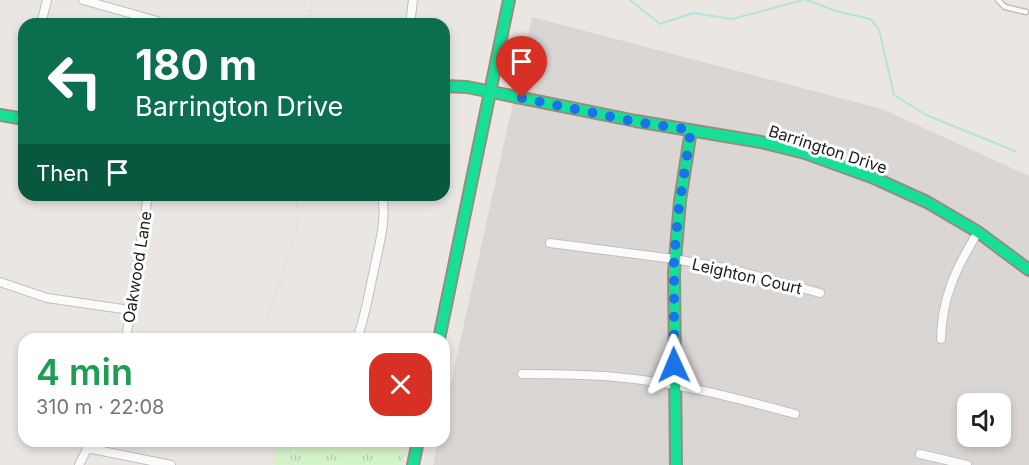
<!DOCTYPE html>
<meta charset="utf-8">
<style>
body{margin:0;font-family:Inter,sans-serif;background:#f2f2f2;color:#202124;height:100vh;display:flex;flex-direction:column;font-size:22px;white-space:nowrap}
*{box-sizing:border-box;margin:0}
p{font-size:20px;color:#757577}
.icon{flex:none;width:33px;height:33px;fill:none;stroke:currentColor;stroke-width:2;stroke-linecap:round;stroke-linejoin:round}
.map{position:relative;flex:1;overflow:hidden}
.sheet{position:absolute;left:18px;top:333px;width:432px;height:114px;display:flex;flex-direction:column;background:#fff;border-radius:18px;box-shadow:0 3px 9px #0003}
.sheet>*{flex:none}
.top-card{position:absolute;left:18px;top:18px;width:432px;height:183px;border-radius:18px;box-shadow:0 3px 9px #0003;background:#0b6e4f;color:#fff;overflow:hidden}
.tools{position:absolute;left:957px;top:393px;display:grid;gap:12px}
.tools a{display:grid;place-items:center;width:54px;height:54px;border-radius:12px;background:#fff;box-shadow:0 3px 9px #0003;font-size:30px}
.pin{position:absolute;display:grid;place-items:center;width:51px;height:51px;color:#fff;margin:-62px -26px;border-radius:50% 50% 50% 0;rotate:-45deg;box-shadow:0 0 6px #0007}
.pin .icon{rotate:45deg}
.me{position:absolute;width:66px;margin:-33px;rotate:359deg;stroke-linejoin:round;filter:drop-shadow(0 0 4px #0008)}
.turn{display:flex;align-items:center;gap:21px;height:126px;padding:0 18px;font-size:27px}
.turn .icon{width:78px;height:78px;stroke-width:2.5}
.turn b{display:block;font-size:42px;line-height:51px}
.then{display:flex;align-items:center;height:57px;padding:0 18px;background:#0003;gap:12px;font-size:22px}
.round{display:grid;place-items:center;flex:none;width:63px;height:63px;border-radius:18px;background:#f2f2f2}
.headline{display:flex;align-items:center;justify-content:space-between;height:102px;padding:0 18px}
h1{font-size:36px;font-weight:600;line-height:45px;color:#1e9e55}
.map>svg:first-child{display:block}
.residential{fill:#d9d6d4;fill-rule:evenodd}
.park{fill:url(#park-tufts)}
.lines{fill:none;stroke-linecap:round;stroke-linejoin:round}
.stream{stroke:#b3e2df;stroke-width:2}
.lane-casing{stroke:#c1bfbd;stroke-width:7}
.street-casing{stroke:#c1bfbd;stroke-width:10}
.fast-casing{stroke:#948f7b;stroke-width:14}
.path{stroke:#ead7d9;stroke-width:1.5;stroke-dasharray:3 3;stroke-linecap:butt}
.lane{stroke:#fcfbfb;stroke-width:4}
.street{stroke:#fcfbfb;stroke-width:8}
.fast{stroke:#16e098;stroke-width:10}
.route{stroke:#1a73e8;stroke-width:10;stroke-dasharray:0 18}
.labels{text-anchor:middle;stroke-width:6;stroke-linejoin:round;paint-order:stroke}
.street-label{font-size:16px;fill:#1b1b1b;stroke:#fff}
</style>
<div class="map">
<svg width="1029" height="465" viewBox="0 0 1029 465">
<defs>
<pattern id="park-tufts" width="24" height="20" patternUnits="userSpaceOnUse" patternTransform="scale(1.5)"><rect width="24" height="20" fill="#d5f3ca"/><path d="M3 7l-1-3M5 7V3M7 7l1-3M15 17l-1-3M17 17v-4M19 17l1-3" fill="none" stroke="#b6d0ad"/></pattern>
</defs>
<rect width="100%" height="100%" fill="#eae6e2"/>
<!-- residential -->
<path class="residential" d="M532 17 882 109 1029 176V465H433L438 441H444V414ZM968 404H1000V436H968Z"/>
<!-- park -->
<path class="park" d="M278 441H365L405 450 401 465H273Z"/>
<g class="lines">
<!-- stream -->
<path class="stream" d="M630 0 660 24 693 13 732 19 803 0
M807 0 836 11 870 19 879 29 894 95 926 115 1015 151"/>
<defs>
<path id="lane" d="M998 0 1005 7 1026 12"/>
<path id="street" d="M83 0 157 21
M41 24 47 0
M410 24 413 0
M21 118 24 106
M550 243 674 259 731 269 820 293
M0 282 47 298 130 310
M126 339 148 195
M357 339C365 317 369 293 374 270 379 245 387 220 382 195
M941 339C942 297 956 268 978 232
M522 374C553 374 584 374 615 377 676 382 736 398 795 414
M87 448 171 465
M920 454 967 465
M79 465 91 441"/>
<path id="fast" d="M444 86 467 87 636 121 761 142 805 153 874 178 927 202 978 232 1029 270
M0 115 24 119
M439 339 509 0
M413 465 418 441
M676 465 674 272 680 201 691 130"/>
</defs>
<!-- lane casing -->
<use href="#lane" class="lane-casing"/>
<!-- street casing -->
<use href="#street" class="street-casing"/>
<!-- fast casing -->
<use href="#fast" class="fast-casing"/>
<!-- path -->
<path class="path" d="M309 24 312 0
M259 339 296 236 298 214 295 195
M288 441 292 456 291 465"/>
<!-- lane -->
<use href="#lane" class="lane"/>
<!-- street -->
<use href="#street" class="street"/>
<!-- fast -->
<use href="#fast" class="fast"/>
</g>
<g class="lines">
<!-- route -->
<path class="route" d="M522 98 636 122 691 130 679 207 674 259V365"/>
</g>
<g class="labels">
<!-- street labels -->
<g class="street-label">
<text transform="translate(828 149) rotate(18)" y="6">Barrington Drive</text>
<text transform="translate(137 267) rotate(-81)" y="6">Oakwood Lane</text>
<text transform="translate(747 276) rotate(13)" y="6">Leighton Court</text>
</g>
</g>
</svg>
<div class="tools">
<a><svg class="icon" aria-label="sound" viewBox="0 0 24 24"><path d="M4 9h4l5-4v14l-5-4H4zM17 9q2 3 0 6"/></svg></a>
</div>
<div class="pin" style="left:522px;top:98px;background:#d93025"><svg class="icon" aria-label="arrive" viewBox="0 0 24 24"><path d="M6 21V4h12l-3 4 3 4H6"/></svg></div>
<svg class="me" style="left:674px;top:365px" viewBox="-20 -20 40 40"><path d="M0-17L14 15 0 8-14 15z" fill="#1a73e8" stroke="#fff" stroke-width="4"/></svg>
<div class="top-card">
<div class="turn"><svg class="icon" aria-label="left" viewBox="0 0 24 24"><path d="M17 20v-9H6M10 6l-5 5 5 5"/></svg><div><b>180 m</b>Barrington Drive</div></div>
<div class="then">Then<svg class="icon" aria-label="arrive" viewBox="0 0 24 24"><path d="M6 21V4h12l-3 4 3 4H6"/></svg></div>
</div>
<section class="sheet">
<div class="headline"><div><h1>4 min</h1><p>310 m · 22:08</p></div><a class="round" style="background:#d93025;color:#fff"><svg class="icon" aria-label="close" viewBox="0 0 24 24"><path d="M6 6l12 12M18 6L6 18"/></svg></a></div>
</section>
</div>
